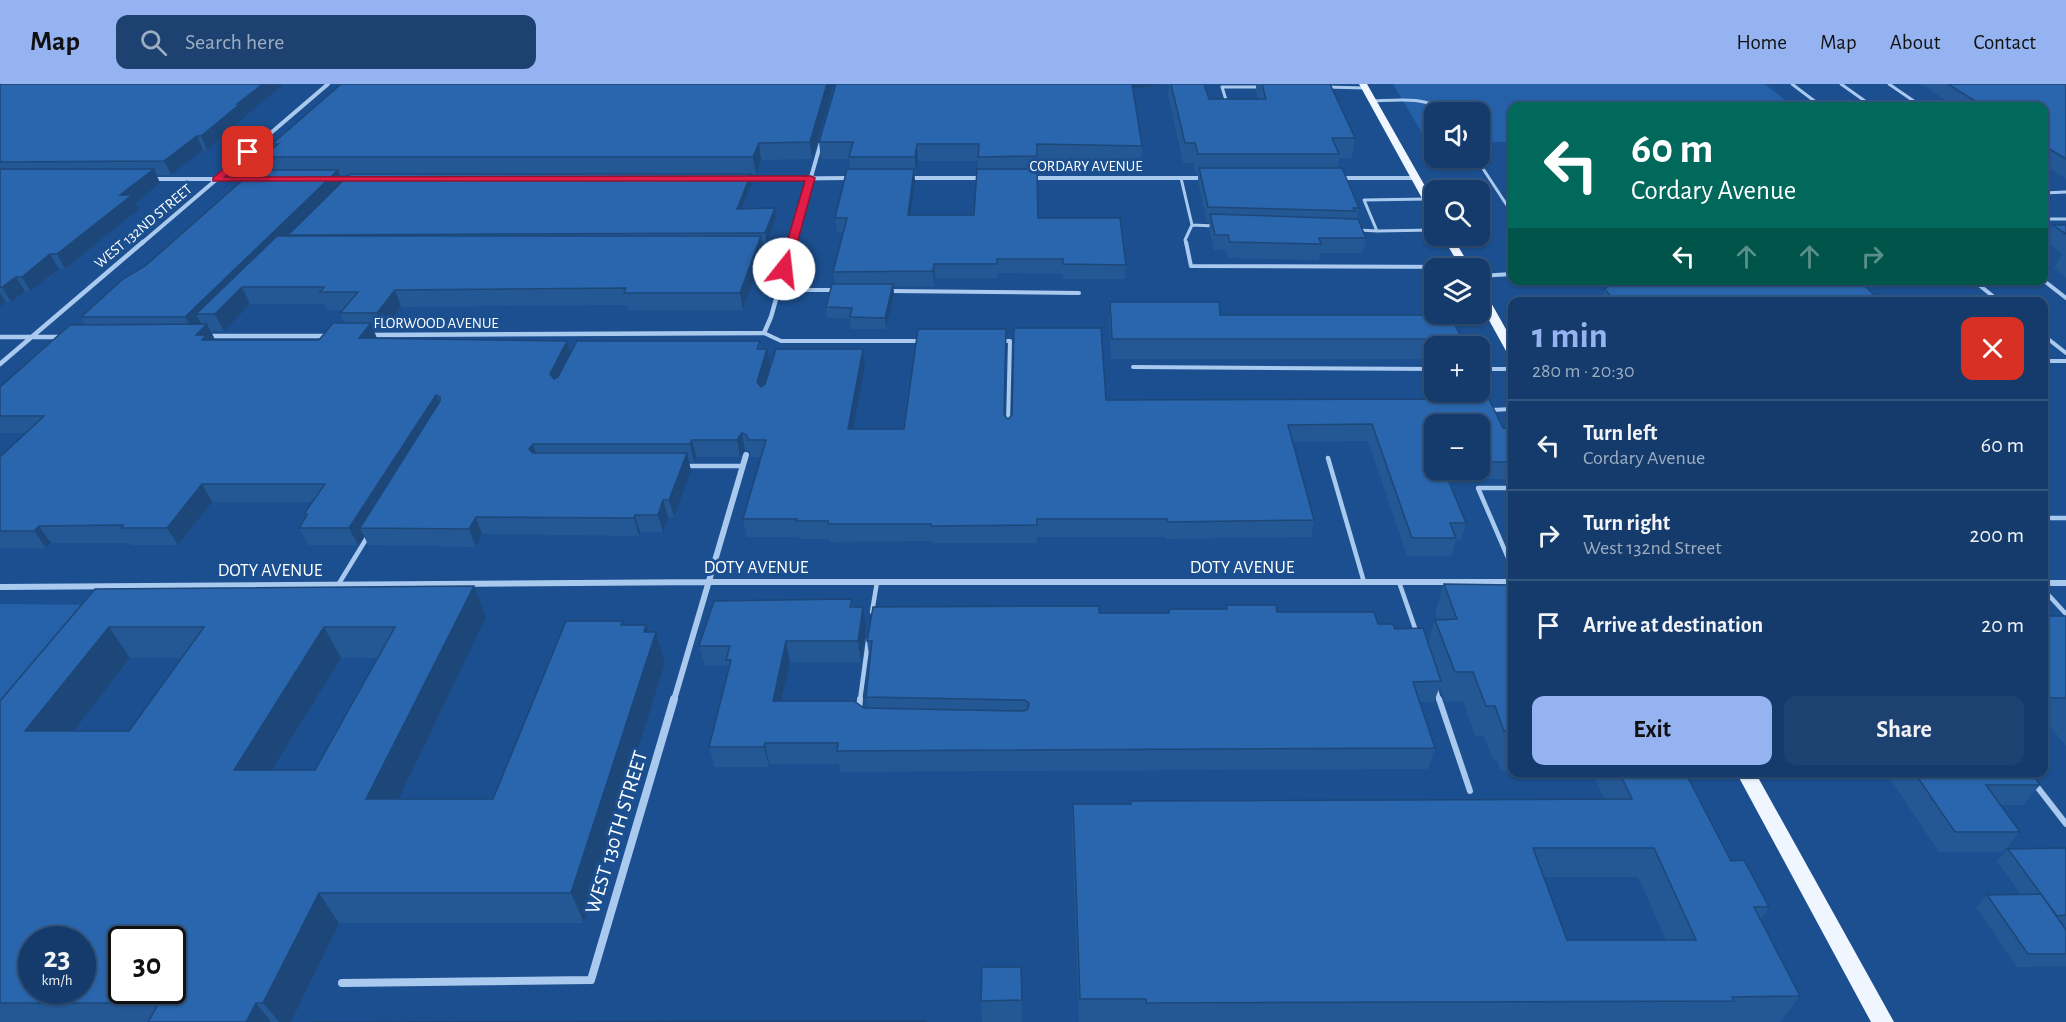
<!DOCTYPE html>
<meta charset="utf-8">
<style>
body{margin:0;font-family:"Alegreya Sans",sans-serif;background:#1d4271;color:#f1f3f6;height:100vh;display:flex;flex-direction:column;font-size:22px;white-space:nowrap}
*{box-sizing:border-box;margin:0}
p{font-size:20px;color:#9dadc1}
.icon{flex:none;width:33px;height:33px;fill:none;stroke:currentColor;stroke-width:2;stroke-linecap:round;stroke-linejoin:round}
.map{position:relative;flex:1;overflow:hidden}
.side{position:absolute;left:1508px;top:213px;width:540px;height:480px;display:flex;flex-direction:column;background:#143b6b;border-radius:12px;box-shadow:0 2px 4px #0004,0 0 0 2px #33557e}
.side>*{flex:none}
.banner{position:absolute;left:1508px;top:18px;width:540px;height:183px;border-radius:12px;box-shadow:0 2px 4px #0004,0 0 0 2px #33557e;background:#00695c;color:#fff;overflow:hidden}
.controls{position:absolute;left:1424px;top:18px;display:grid;gap:12px}
.controls a{display:grid;place-items:center;width:66px;height:66px;border-radius:12px;background:#143b6b;box-shadow:0 2px 4px #0004,0 0 0 2px #33557e;font-size:30px}
.speed{position:absolute;left:18px;top:842px;display:flex;gap:12px;font-size:30px;font-weight:700;text-align:center}
.speed>*{display:grid;place-content:center;width:78px;height:78px;border-radius:50%;background:#143b6b;box-shadow:0 2px 4px #0004,0 0 0 2px #33557e;line-height:1}
.speed small{font-size:15px;font-weight:400}
.speed .limit{border:3px solid #111;border-radius:9px;background:#fff;color:#111}
.pin{position:absolute;display:grid;place-items:center;width:51px;height:51px;color:#fff;margin:-26px;border-radius:12px;box-shadow:0 3px 9px #0006}
.me{position:absolute;width:66px;margin:-33px;rotate:16deg;stroke-linejoin:round;filter:drop-shadow(0 0 4px #0008)}
.turn{display:flex;align-items:center;gap:21px;height:126px;padding:0 24px;font-size:27px}
.turn .icon{width:78px;height:78px;stroke-width:2.5}
.turn b{display:block;font-size:42px;line-height:51px}
.lanes{display:flex;align-items:center;height:57px;padding:0 24px;background:#0003;justify-content:center;gap:30px;direction:ltr}
.lanes .off{opacity:.35}
.round{display:grid;place-items:center;flex:none;width:63px;height:63px;border-radius:12px;background:#1d4271}
.head{display:flex;align-items:center;justify-content:space-between;height:102px;padding:0 24px}
h1{font-size:36px;font-weight:700;line-height:45px;color:#95b2f1}
.button{display:flex;gap:12px;margin-top:auto;padding:12px 24px}
.button a{flex:1;height:69px;border-radius:12px;background:#95b2f1;color:#111;font-size:24px;font-weight:700;line-height:69px;text-align:center}
.button a+a{background:#1d4271;color:#f1f3f6}
ul{padding:0;list-style:none}
li{display:flex;align-items:center;gap:18px;height:90px;padding:0 24px;border-top:2px solid #33557e}
li div{flex:1}
li b{display:block;font-size:22px}
li em{font-style:normal}
header{display:flex;align-items:center;gap:36px;box-sizing:border-box;height:84px;padding:0 30px;background:#95b2f1;color:#111}
header strong{font-size:28px}
nav{display:flex;gap:33px;margin-inline-start:auto;font-size:21px}
.search{width:420px;height:54px;background:#1d4271;display:flex;align-items:center;gap:15px;box-sizing:border-box;padding:0 21px;border-radius:12px;color:#9dadc1;font-size:22px}
.map>svg:first-child{display:block}
.green{fill:#2461a8}
.lines{fill:none;stroke-linecap:round;stroke-linejoin:round}
.lane-far3{stroke:#a9c9ee;stroke-width:3}
.lane-far2{stroke:#a9c9ee;stroke-width:4}
.lane-far1{stroke:#a9c9ee;stroke-width:4.5}
.lane{stroke:#a9c9ee;stroke-width:6}
.street-far3{stroke:#a9c9ee;stroke-width:4}
.street-far2{stroke:#a9c9ee;stroke-width:4.5}
.street-far1{stroke:#a9c9ee;stroke-width:6}
.street{stroke:#a9c9ee;stroke-width:8}
.primary{fill:#f0f6ff;fill-rule:evenodd}
.wall{fill:#245895;fill-rule:evenodd}
.shaded-wall{fill:#1d4779}
.building{fill:#2a66ad;stroke:#1d4779;stroke-width:1.5;fill-rule:evenodd}
.route{fill:#e11d48;stroke:#92132f;stroke-width:1.5}
.labels{text-anchor:middle;stroke-width:6;stroke-linejoin:round;paint-order:stroke}
.far-street-label{font-size:15px;fill:#fff;stroke:#1b4f8f}
.street-label{font-size:18px;fill:#fff;stroke:#1b4f8f}
.near-street-label{font-size:21px;fill:#fff;stroke:#1b4f8f}
</style>
<header>
<strong>Map</strong>
<div class="search"><svg class="icon" aria-label="search" viewBox="0 0 24 24"><circle cx="10" cy="10" r="6"/><path d="M15 15l6 6"/></svg>Search here</div>
<nav><a>Home</a><a>Map</a><a>About</a><a>Contact</a></nav>
</header>
<div class="map">
<svg width="2066" height="938" viewBox="0 0 2066 938">
<rect width="100%" height="100%" fill="#1b4f8f"/>
<!-- green -->
<path class="green" d="M1393 0H1765L1792 22H1512V58H1479V28H1434V59H1428Z
M0 520 118 521 0 665Z"/>
<g class="lines">
<!-- lane-far3 -->
<path class="lane-far3" d="M1792 0 1821 22
M1841 0 1872 22
M1889 0 1921 22
M1325 3 1365 4
M1373 17C1398 16 1425 12 1446 28
M1227 19 1222 3H1260
M1476 74 1512 129
M1181 94 1192 141 1215 142
M2043 109 2066 108
M1427 115 1364 116 1377 147 1434 146
M2043 135H2066
M1359 146 1377 147
M1186 160 1185 156 1192 141"/>
<!-- lane-far2 -->
<path class="lane-far2" d="M1186 158 1191 182 1465 183
M757 164H790
M1479 192 1512 190
M1973 196 2000 218
M2043 196 2066 214
M778 206H833
M890 207 1079 209
M764 249 781 257H921
M2043 251 2066 269
M1001 257H1010L1008 340
M2043 277H2066
M1133 283 1434 285
M1479 285H1512
M1491 326 1512 325"/>
<!-- lane-far1 -->
<path class="lane-far1" d="M1328 374 1364 498
M686 382H743
M1512 404H1478L1512 483
M2043 434H2066
M1399 498 1417 550
M338 501 368 452
M2043 505 2066 530
M872 528 877 498
M1436 606 1439 616
M860 616 868 557"/>
<!-- lane -->
<path class="lane" d="M1439 615 1470 707
M859 626 860 615
M2035 700 2066 740"/>
<!-- street-far3 -->
<path class="street-far3" d="M909 94H983
M1032 94H1205
M1341 94H1415
M153 95H251
M744 95 851 94
M141 160 328 0
M792 160 821 58"/>
<!-- street-far2 -->
<path class="street-far2" d="M370 251 764 249 771 233 792 158
M205 252H330
M0 253H63
M0 280 143 158"/>
<!-- street-far1 -->
<path class="street-far1" d="M2043 499H2066
M0 503 709 498H1512
M674 616 746 371"/>
<!-- street -->
<path class="street" d="M342 899 591 896 674 615"/>
<!-- primary -->
<path class="primary" d="M1359 0H1367L1434 118V130L1429 127Z
M1442 152H1452L1471 184H1461Z
M1479 205 1485 208 1512 256V271L1506 267 1479 218Z
M1736 688H1755L1894 938H1871Z"/>
</g>
<!-- wall -->
<path class="wall" d="M0 0H284L245 32V33L207 66H203L171 91H156L160 99 136 119 139 125 65 185H59L30 207H25L11 218H6L0 223Z
M341 0H834L812 75 761 76 756 90H751L752 99 742 125 775 124 776 133 767 158H762L763 168 743 226H628L627 221 401 223 384 246 374 247 377 254 567 257 571 269 577 257H760L761 265H767L770 282 764 301 765 300 776 265H863L865 281 853 345H904L918 245H1006L1004 332 1008 335 1012 331 1014 244H1101L1106 316 1489 315 1503 344H1507L1512 354V395H1448L1466 439 1461 456H1456L1451 472H1407L1368 357 1293 358 1314 436 1311 453 1166 455V453H1037V459H932V457L830 458V455H799V453H747L743 435 761 373H751L750 368 745 366 740 373H696L694 378H689L691 387 674 433H668L663 448H640L639 452 482 450 476 463 368 461 364 452 358 461H308L299 444 306 434 304 430 313 418H212L178 461H132L130 459H51L46 464H0V373L26 349H0V303L70 241H85L81 233 123 195 145 182 254 86H267L262 73 274 63 272 60ZM340 91H349L342 98ZM250 220H325L327 226H344L340 229 345 239H333L319 256H215L211 247H224ZM1434 340H1479V386H1434Z
M836 0H1162L1133 6 1142 62 1141 79 1037 77 1038 134 1126 181 1125 195H1063V190L998 189 997 194H935L934 202H893L894 211 886 245H851L850 235 827 234 826 223 835 200 833 188 844 148H837L835 134 850 85 849 75H821L819 58ZM918 77H978V85L974 131H911L915 98 914 90H916Z
M1169 0H1204L1209 15H1258L1256 7V0H1330L1355 54 1352 74H1339L1337 84 1359 124 1357 135 1366 154 1363 169H1320L1319 176 1228 174 1226 166H1214L1209 145 1210 138H1207L1198 98V90H1196L1193 79H1183L1168 11Z
M1921 0H2066V95L2043 80V22H1955Z
M2053 141H2066V194L2054 184 2062 170 2044 156Z
M1605 205 1881 218H1601Z
M1110 218 1220 231 1462 255 1460 262H1434V275H1111L1109 238Z
M1444 500 1512 501V687H1501L1497 676H1493L1484 652H1475L1463 617 1445 618 1440 602 1434 618H1420L1435 664 1428 685 840 688 839 680H769V683H715L709 663 729 586 728 582H705L699 562 852 515 853 523 866 544 861 578H790L782 617 868 624 866 613 870 578 867 557 1099 529H1169L1226 525V521L1378 540 1395 545 1428 559 1435 536H1437L1435 529Z
M474 502 486 533 399 715H493L624 541H646L648 548H656L665 579 584 839H339L291 938H0V617L95 505ZM130 574H182L129 647H74ZM341 574H377L315 686H273Z
M2043 532H2066V662L2046 637H2043Z
M1592 688H1685L1731 777 1769 823 1761 836 1800 912 1780 938H1079L1072 749 1073 720 1604 715ZM1544 793H1638L1666 856H1567Z
M1863 688H2031L2040 701 2023 721H2000L2020 748 2003 768H1939L1889 693H1866Z
M2066 764V843H2064L2066 846V882L2017 883 1976 823 1987 811H2021L1997 777 2008 765Z
M1021 883 1022 938H982L981 917Z"/>
<!-- shaded-wall -->
<path class="shaded-wall" d="M263 0H284L245 32V33L207 66 201 52 237 20Z
M827 0H834L812 75 810 58Z
M1130 0H1162L1130 6Z
M197 52 203 66 171 91 164 77Z
M759 59 761 76 756 90 753 73Z
M917 60 918 77 916 90 915 73Z
M154 85 160 99 136 119 139 125 65 185 57 170 120 111Z
M914 85 915 98 909 145 908 131Z
M338 86 343 99 288 151 289 152 196 230 201 240 193 247 185 233Z
M751 90 752 99 738 134 737 125Z
M775 124 776 133 767 158 765 149Z
M761 152 763 168 743 226 740 209Z
M50 170 59 185 30 207 22 193Z
M934 180 935 194 934 202 933 187Z
M16 193 25 207 11 218 2 203Z
M893 200 894 211 886 245 885 234Z
M242 203 250 220 224 247 215 230Z
M395 206 401 223 384 246 377 229Z
M0 209 6 218 0 223Z
M371 239 377 256 359 254Z
M207 240 215 256 211 261 196 251Z
M1006 245V261L1004 348V331Z
M567 257 572 274 555 307 550 290Z
M767 265 770 282 760 315 757 298Z
M863 265 865 281 850 362 848 345Z
M436 311 443 328 360 444 364 452 358 461 349 444Z
M742 349 745 366 740 373 737 356Z
M692 356 696 373 694 378 690 360Z
M533 360 539 378 529 365Z
M687 369 691 387 674 433 669 416Z
M202 400 212 418 178 461 167 444Z
M663 416 668 433 663 448 658 431Z
M635 431 640 448 639 452 634 434Z
M476 433 482 450 476 463 469 445Z
M39 442 51 459 46 464 34 447Z
M474 502 486 533 384 746 366 715Z
M863 523 866 544 861 578 858 557Z
M646 541 652 562 656 548 665 579 584 839 571 809Z
M109 543 130 574 50 678 25 647Z
M324 543 341 574 254 716 234 686Z
M786 557 790 578 777 637 773 617Z
M765 659 769 680V683L764 663Z
M319 809 339 839 291 938H279L263 919Z
M256 919 271 938H246Z"/>
<!-- building -->
<path class="building" d="M0 0H263L237 20H240L201 52H197L164 77 0 78Z
M341 0H827L810 58 759 59 753 73H262L278 60H272Z
M836 0H1132L1142 62 1037 60V72L978 73 979 60H917L915 73H849L853 58H819Z
M1171 0H1204L1209 15H1266L1262 0H1330L1355 54H1332L1339 70H1198L1195 59H1185Z
M1948 0H2066V75L2043 61V22H1983Z
M1693 20H1756L1759 22H1695Z
M1199 84H1342L1359 124H1353L1355 127 1208 123Z
M0 85H154L120 111H132L57 170H50L22 193H16L2 203H0Z
M847 85H914L908 131H974L977 85H1037L1038 134H1120L1126 181 1063 180V175H997V180H934L933 187 833 188 847 134H835Z
M254 86H338L185 233H81L123 195 145 182Z
M350 90H751L737 125 775 124 765 149 288 151Z
M1210 130 1358 135 1366 154H1319L1321 160 1230 158 1228 151H1215Z
M2053 141H2066V150Z
M277 152H761L740 209H624L626 204 395 206 377 229H340L358 208H320L324 203H242L215 230H196Z
M1615 196H1859L1881 218H1615L1605 205Z
M832 200H893L885 234 850 233 852 224 826 223Z
M1110 218H1219L1220 231H1450L1462 255H1112Z
M333 239H371L359 254 567 257 550 290 554 295 558 293 577 257H760L757 265H767L757 298 761 303 765 300 776 265H863L848 345H904L918 245H1006L1004 331 1008 335 1012 331 1014 244H1101L1106 316 1489 315 1503 344H1507L1512 354V378H1479V340H1434V386H1444L1466 439H1450L1456 454H1412L1372 340 1288 341 1314 436 1168 438 1167 435H1037V441L931 442V440H828V437H796L797 435H743L766 356H748L747 351 742 349 737 356H692L690 360H533L529 365 533 369H687L669 416H663L658 431H635L634 434 476 433 469 445 360 444 440 317V313L436 311 349 444H299L306 433 307 430H304L325 400H202L167 444H121L123 441 39 442 34 447H0V373L44 332H0V303L70 241 207 240 196 251H206L202 256H319Z
M1444 500 1512 501V656L1509 647H1504L1495 622H1486L1473 588H1455L1435 536 1457 535Z
M474 502 366 715H493L566 537H623L621 541H646L644 548H656L571 809H319L263 919H256L246 938H148L159 919H0V617L95 505ZM109 543H204L129 647H25ZM324 543H395L315 686H234ZM32 855H82V906H32ZM122 855H172V906H122Z
M852 515 850 523H863L858 557H786L773 617H854L864 624 1024 627 1028 625 1029 619 1024 616 866 613 872 557H867L873 523 1099 522V529H1169L1170 525H1227L1226 521H1276L1277 528H1374L1378 540H1393L1395 545 1423 544 1441 597 1413 598 1435 664 837 667 838 659H765L764 663H709L731 576H726L730 562H699L714 517Z
M2043 532H2066V615L2065 614H2043Z
M1619 688H1685L1731 777 1744 776 1769 823H1754L1800 912 1732 913 1734 917 1146 919V915H1080L1073 720H1131V717L1632 715ZM1533 764H1654L1696 856H1567Z
M1914 688H2031L2040 701H1986L2020 748H1955Z
M2066 764V831L2057 832 2008 765Z
M2041 810 2066 846V870H2028L1987 811Z
M982 883H1021L1022 916 981 917Z
M926 937V938H312Z"/>
<!-- route -->
<path class="route" d="M245 66 253 68 225 93 811 92 815 94 790 185 784 188 779 185 805 97H213V94Z"/>
<g class="labels">
<!-- far-street labels -->
<g class="far-street-label">
<text x="1086" y="87">CORDARY AVENUE</text>
<text transform="translate(143 142) rotate(-40)" y="5">WEST 132ND STREET</text>
<text x="436" y="244">FLORWOOD AVENUE</text>
</g>
<!-- street labels -->
<g class="street-label">
<text x="756" y="489">DOTY AVENUE</text>
<text x="1242" y="489">DOTY AVENUE</text>
<text x="270" y="492">DOTY AVENUE</text>
</g>
<!-- near-street labels -->
<g class="near-street-label">
<text transform="translate(616 748) rotate(-73)" y="7">WEST 130TH STREET</text>
</g>
</g>
</svg>
<div class="controls">
<a><svg class="icon" aria-label="sound" viewBox="0 0 24 24"><path d="M4 9h4l5-4v14l-5-4H4zM17 9q2 3 0 6"/></svg></a>
<a><svg class="icon" aria-label="search" viewBox="0 0 24 24"><circle cx="10" cy="10" r="6"/><path d="M15 15l6 6"/></svg></a>
<a><svg class="icon" aria-label="layers" viewBox="0 0 24 24"><path d="M12 4l9 5-9 5-9-5zM3 14l9 5 9-5"/></svg></a>
<a>+</a>
<a>−</a>
</div>
<div class="speed"><div>23<small>km/h</small></div><div class="limit">30</div></div>
<div class="pin" style="left:248px;top:68px;background:#d93025"><svg class="icon" aria-label="arrive" viewBox="0 0 24 24"><path d="M6 21V4h12l-3 4 3 4H6"/></svg></div>
<svg class="me" style="left:784px;top:185px" viewBox="-20 -20 40 40"><circle r="19" fill="#fff"/><path d="M0-13L10 11 0 6-10 11z" fill="#e11d48"/></svg>
<div class="banner">
<div class="turn"><svg class="icon" aria-label="left" viewBox="0 0 24 24"><path d="M17 20v-9H6M10 6l-5 5 5 5"/></svg><div><b>60 m</b>Cordary Avenue</div></div>
<div class="lanes"><svg class="icon" aria-label="left" viewBox="0 0 24 24"><path d="M17 20v-9H6M10 6l-5 5 5 5"/></svg><svg class="icon off" aria-label="ahead" viewBox="0 0 24 24"><path d="M12 20V5M6 11l6-6 6 6"/></svg><svg class="icon off" aria-label="ahead" viewBox="0 0 24 24"><path d="M12 20V5M6 11l6-6 6 6"/></svg><svg class="icon off" aria-label="right" viewBox="0 0 24 24"><path d="M7 20v-9h11M14 6l5 5-5 5"/></svg></div>
</div>
<section class="side">
<div class="head"><div><h1>1 min</h1><p>280 m · 20:30</p></div><a class="round" style="background:#d93025;color:#fff"><svg class="icon" aria-label="close" viewBox="0 0 24 24"><path d="M6 6l12 12M18 6L6 18"/></svg></a></div>
<ul>
<li><svg class="icon" aria-label="left" viewBox="0 0 24 24"><path d="M17 20v-9H6M10 6l-5 5 5 5"/></svg><div><b>Turn left</b><p>Cordary Avenue</p></div><em>60 m</em></li>
<li><svg class="icon" aria-label="right" viewBox="0 0 24 24"><path d="M7 20v-9h11M14 6l5 5-5 5"/></svg><div><b>Turn right</b><p>West 132nd Street</p></div><em>200 m</em></li>
<li><svg class="icon" aria-label="arrive" viewBox="0 0 24 24"><path d="M6 21V4h12l-3 4 3 4H6"/></svg><div><b>Arrive at destination</b></div><em>20 m</em></li>
</ul>
<div class="button"><a>Exit</a><a>Share</a></div>
</section>
</div>
